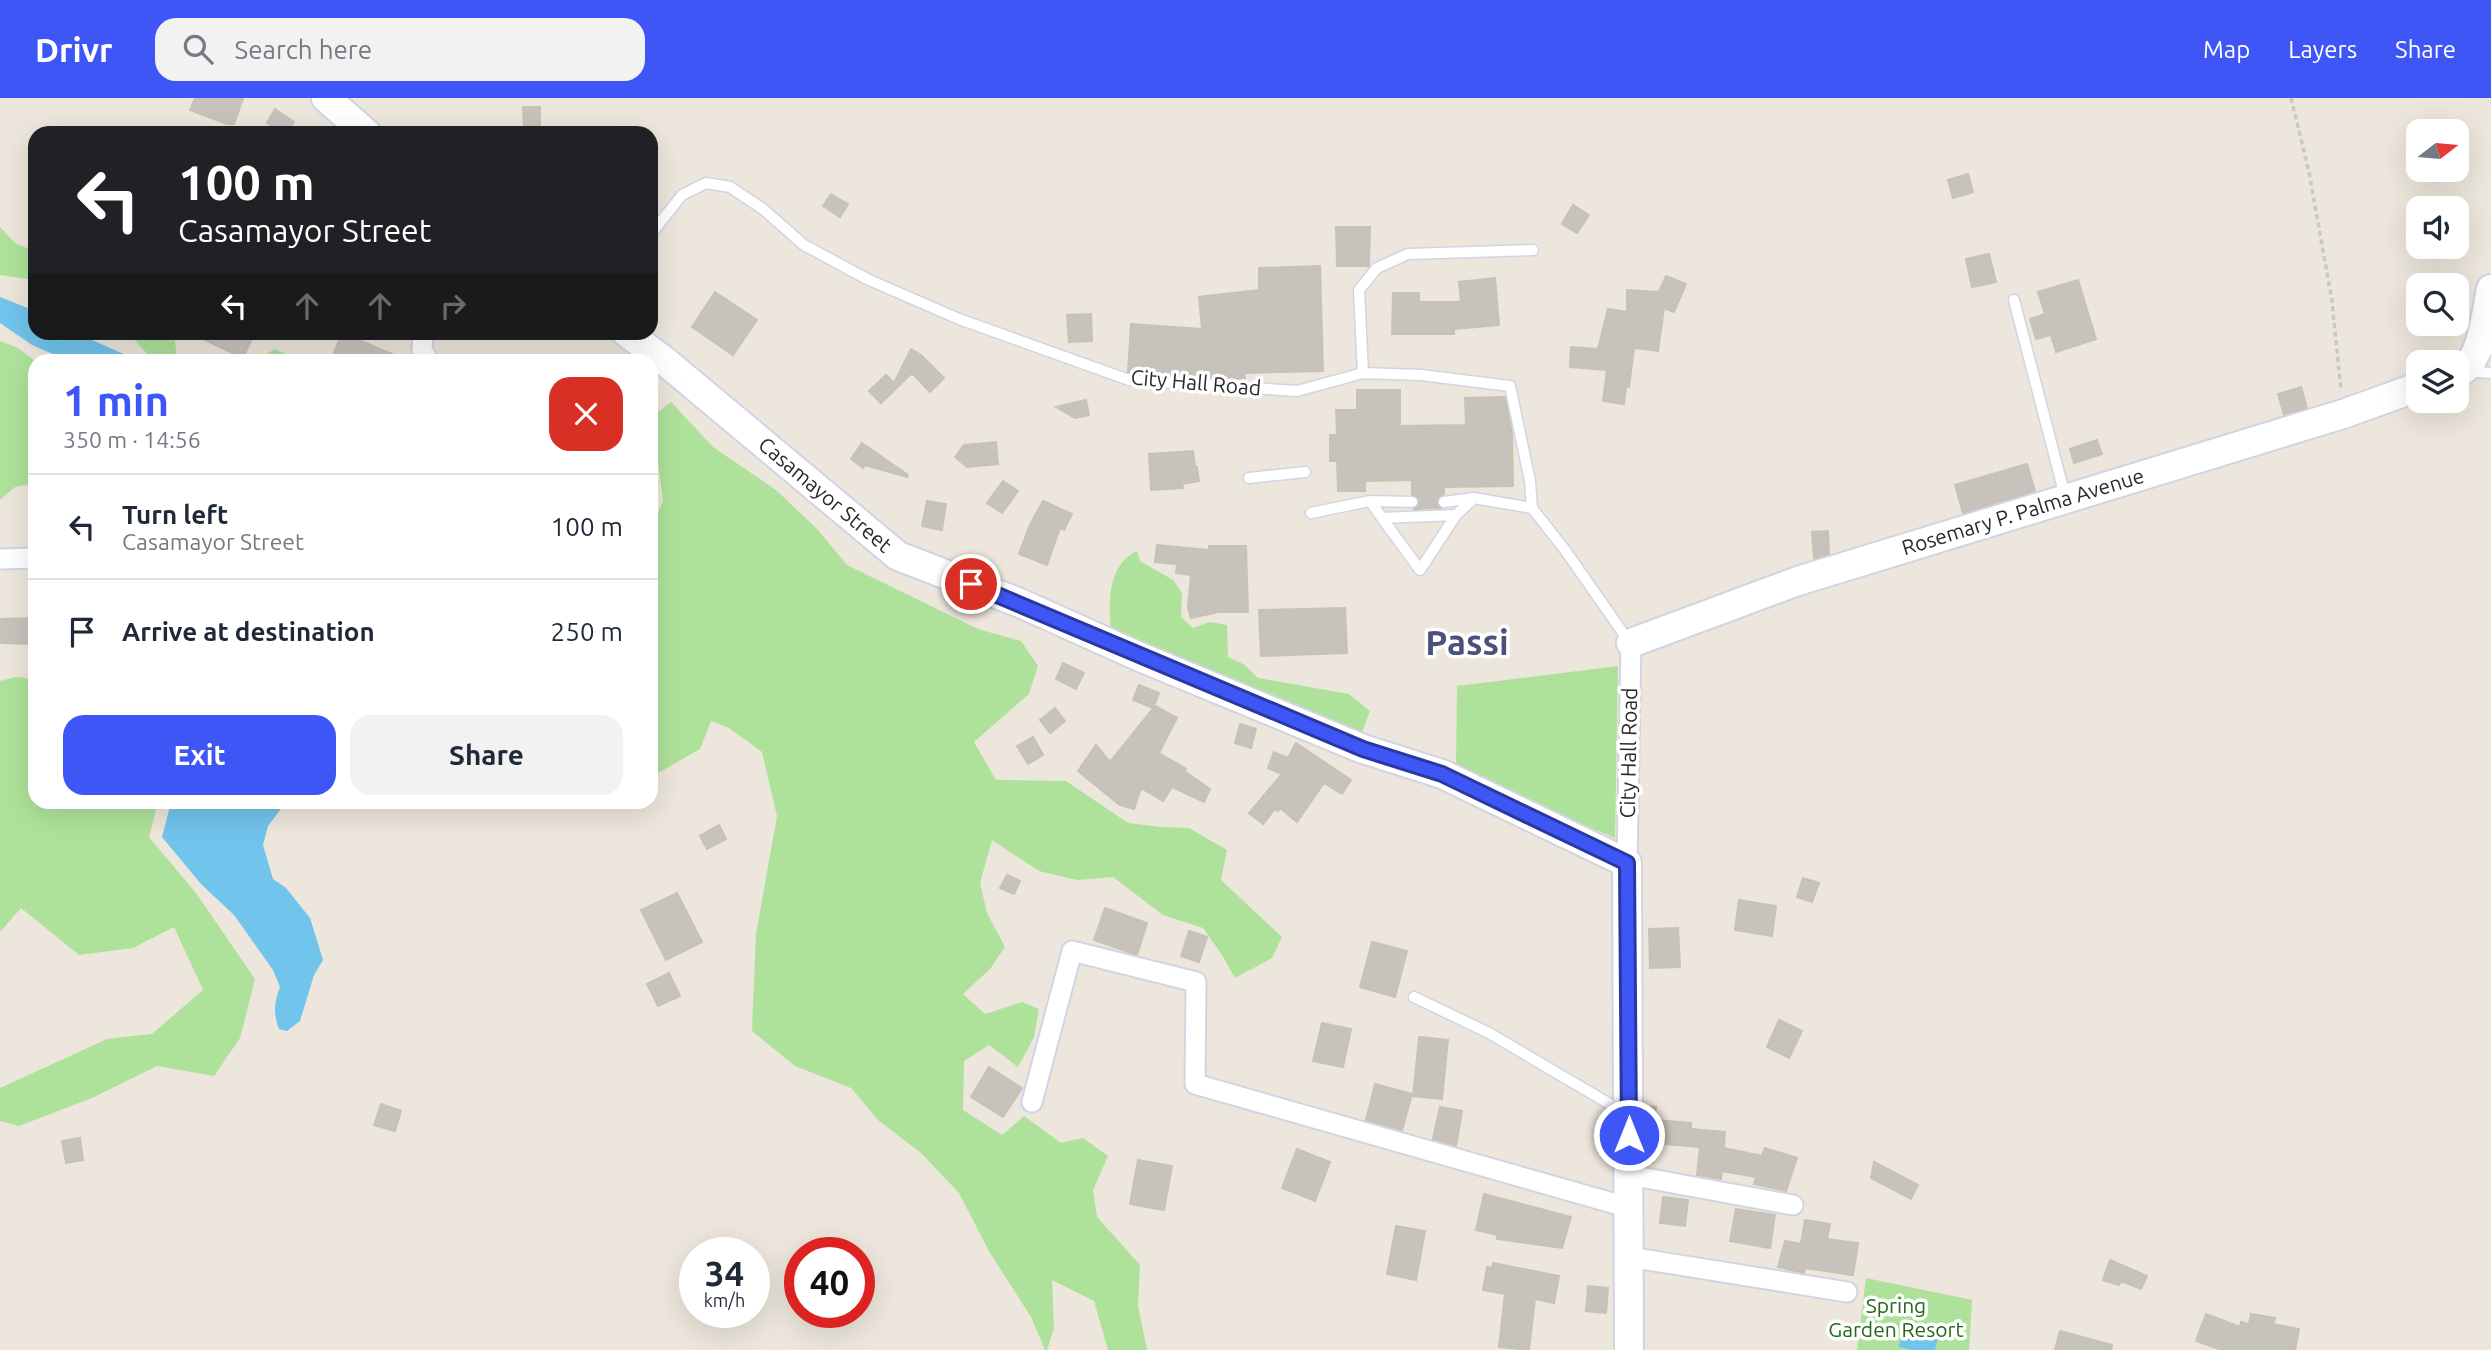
<!DOCTYPE html>
<meta charset="utf-8">
<style>
body{margin:0;font-family:Ubuntu,sans-serif;background:#f2f2f3;color:#1f2937;height:100vh;display:flex;flex-direction:column;font-size:26px;white-space:nowrap}
*{box-sizing:border-box;margin:0}
p{font-size:23px;color:#747a83}
.icon{flex:none;width:38px;height:38px;fill:none;stroke:currentColor;stroke-width:2;stroke-linecap:round;stroke-linejoin:round}
.map{position:relative;flex:1;overflow:hidden}
.panel{position:absolute;left:28px;top:256px;width:630px;height:455px;display:flex;flex-direction:column;background:#fff;border-radius:21px;box-shadow:0 7px 28px #0002}
.panel>*{flex:none}
.top-card{position:absolute;left:28px;top:28px;width:630px;height:214px;border-radius:21px;box-shadow:0 7px 28px #0002;background:#202124;color:#fff;overflow:hidden}
.needle{width:46px;rotate:74deg}
.tools{position:absolute;left:2406px;top:21px;display:grid;gap:14px}
.tools a{display:grid;place-items:center;width:63px;height:63px;border-radius:14px;background:#fff;box-shadow:0 7px 28px #0002;font-size:35px}
.speed{position:absolute;left:679px;top:1139px;display:flex;gap:14px;font-size:35px;font-weight:700;text-align:center}
.speed>*{display:grid;place-content:center;width:91px;height:91px;border-radius:50%;background:#fff;box-shadow:0 7px 28px #0002;line-height:1}
.speed small{font-size:18px;font-weight:400}
.speed .limit{border:10px solid #d22;background:#fff;color:#111}
.pin{position:absolute;display:grid;place-items:center;width:60px;height:60px;color:#fff;margin:-30px;border:4px solid #fff;border-radius:50%;box-shadow:0 2px 7px #0007}
.me{position:absolute;width:77px;margin:-38px;rotate:0deg;stroke-linejoin:round;filter:drop-shadow(0 0 5px #0008)}
.turn{display:flex;align-items:center;gap:24px;height:147px;padding:0 35px;font-size:32px}
.turn .icon{width:91px;height:91px;stroke-width:2.5}
.turn b{display:block;font-size:49px;line-height:60px}
.lanes{display:flex;align-items:center;height:66px;padding:0 35px;background:#0003;justify-content:center;gap:35px;direction:ltr}
.lanes .off{opacity:.35}
.round{display:grid;place-items:center;flex:none;width:74px;height:74px;border-radius:21px;background:#f2f2f3}
.headline{display:flex;align-items:center;justify-content:space-between;height:119px;padding:0 35px}
h1{font-size:42px;font-weight:700;line-height:52px;color:#3f56f6}
.button{display:flex;gap:14px;margin-top:auto;padding:14px 35px}
.button a{flex:1;height:80px;border-radius:21px;background:#3f56f6;color:#fff;font-size:28px;font-weight:700;line-height:80px;text-align:center}
.button a+a{background:#f2f2f3;color:#1f2937}
ul{padding:0;list-style:none}
li{display:flex;align-items:center;gap:21px;height:105px;padding:0 35px;border-top:2px solid #e0e1e3}
li div{flex:1}
li b{display:block;font-size:26px}
li em{font-style:normal}
header{display:flex;align-items:center;gap:42px;box-sizing:border-box;height:98px;padding:0 35px;background:#3f56f6;color:#fff}
header strong{font-size:33px}
nav{display:flex;gap:38px;margin-inline-start:auto;font-size:24px}
.search{width:490px;height:63px;background:#f2f2f3;display:flex;align-items:center;gap:18px;box-sizing:border-box;padding:0 24px;border-radius:21px;color:#747a83;font-size:26px}
.map>svg:first-child{display:block}
.green{fill:#aee29a}
.water{fill:#71c4ec}
.building{fill:#c7c3bc;stroke:#c7c2b6;stroke-width:2}
.lines{fill:none;stroke-linecap:round;stroke-linejoin:round}
.lane-casing{stroke:#d2d4e3;stroke-width:13}
.street-casing{stroke:#d2d4e3;stroke-width:23}
.secondary-casing{stroke:#d2d4e3;stroke-width:32}
.path{stroke:#c8c8c8;stroke-width:3.5;stroke-dasharray:5 3.5;stroke-linecap:butt}
.lane{stroke:#fff;stroke-width:10}
.street{stroke:#fff;stroke-width:19}
.secondary{stroke:#fff;stroke-width:28}
.route-casing{stroke:#2938a0;stroke-width:18}
.route{stroke:#3f56f6;stroke-width:12}
.labels{text-anchor:middle;stroke-width:7;stroke-linejoin:round;paint-order:stroke}
.street-label{font-size:21px;fill:#2a2a2a;stroke:#fff}
.park-label{font-size:21px;fill:#26661b;stroke:#fff}
.town-label{font-size:35px;font-weight:bold;fill:#4b517a;stroke:#fff}
</style>
<header>
<strong>Drivr</strong>
<div class="search"><svg class="icon" aria-label="search" viewBox="0 0 24 24"><circle cx="10" cy="10" r="6"/><path d="M15 15l6 6"/></svg>Search here</div>
<nav><a>Map</a><a>Layers</a><a>Share</a></nav>
</header>
<div class="map">
<svg width="2491" height="1252" viewBox="0 0 2491 1252">
<rect width="100%" height="100%" fill="#ece6dc"/>
<!-- green -->
<path class="green" d="M0 129 16 146 35 153V182L0 177Z
M128 235H174L177 260 181 262H153Z
M0 243 18 250 35 263V385L15 389 0 402Z
M275 251 298 262H255Z
M671 304 713 349 776 392 817 431 847 467 978 531 1021 543 1038 568 1029 596 974 644 996 682 1066 683 1128 725 1161 729 1189 730 1227 752 1221 782 1282 839 1272 860 1235 880 1222 857 1203 830 1163 817 1113 779 1077 782 1039 773 992 742 980 785 987 815 1005 849 990 871 963 896 985 916 1022 904 1039 911 1034 939 1018 969 989 947 964 963 963 1012 1002 1037 1024 1018 1061 1045 1083 1040 1108 1058 1093 1092 1097 1119 1140 1167 1138 1208 1147 1252H1108L1094 1203 1052 1182 1054 1230 1047 1252H1045L1031 1219 990 1155 959 1095 921 1055 878 1022 851 990 795 968 752 933 756 836 777 718 762 654 729 630 711 623 700 651 651 679V432L663 403 652 319Z
M1137 453 1140 463 1173 482 1182 495 1181 519 1193 530 1210 524 1227 527 1228 559 1245 567 1258 580 1349 596 1370 613 1361 637 1111 536C1109 508 1106 467 1137 453Z
M1618 568 1615 740 1456 672 1457 588Z
M16 579 35 581V704H158L149 739 196 795 255 881 240 940 214 978 157 968 92 1000 19 1028 0 1023V990L107 941 152 936 203 892 174 829 133 850 79 857 21 810 0 834V583Z
M1866 1180 1972 1202 1969 1252H1857Z"/>
<!-- water -->
<path class="water" d="M0 199 35 213V234L76 235 126 257 132 262H67L32 247 0 225Z
M171 704H286L268 728 263 747 273 781 286 790 310 820 323 862 314 877 300 923 287 933 279 931C273 915 274 905 280 889L273 872 234 817 201 786 162 739Z
M1903 1228 1939 1236 1935 1252H1912L1899 1249Z"/>
<!-- building -->
<path class="building" d="M195 0H243L234 26H227L190 12Z
M523 9H540V29H524Z
M275 11 294 24 286 35H282L267 25Z
M1968 76 1973 94 1953 100 1948 82Z
M831 96 848 106 840 119 823 108Z
M1573 107 1589 117 1577 135 1562 126Z
M1336 129H1370L1369 168H1337Z
M1989 156 1996 184 1972 189 1966 161Z
M1320 168 1323 273 1244 275 1245 280 1233 281 1128 274 1131 226 1202 231 1199 199 1259 192V170Z
M1666 178 1686 186 1674 214 1664 210 1658 253 1634 250 1629 289H1626L1624 306 1603 303 1607 272 1570 269 1571 249 1598 251 1608 211 1627 214V192L1659 194Z
M1495 180 1499 227 1454 231V236H1392L1393 195H1419V204H1461L1459 184Z
M2078 182 2096 241 2056 254 2051 237 2036 241 2030 221 2045 216 2038 194Z
M715 194 757 222 733 257 692 229Z
M1091 216 1092 243 1069 244 1067 217Z
M188 234H255L243 260Z
M342 235 406 262H331Z
M911 251 921 257 944 280 930 294 912 275 881 305 869 293 886 277 894 285Z
M2301 289 2307 310 2284 317 2278 296Z
M1357 292H1400V328L1466 327 1465 300 1505 299 1512 335 1513 388 1444 389V396L1437 402 1440 410 1413 411 1418 408 1419 403 1416 398 1412 397V382L1365 383V393H1338L1337 363H1330V337H1337L1336 312H1357Z
M1086 302 1089 317 1075 320 1056 309Z
M2097 342 2102 356 2074 365 2070 351Z
M996 344 998 366 967 369 955 359 964 347Z
M862 345 908 377 907 379 865 367 863 370 851 361Z
M1193 353 1195 369H1197L1199 383 1182 386 1183 390 1151 392 1149 356Z
M2027 366 2035 393 1963 415 1955 387Z
M1003 383 1018 393 1002 415 987 405Z
M927 403 946 406 942 432 922 428Z
M1043 403 1072 416 1064 432 1060 430 1047 467 1019 456 1030 427Z
M1828 433 1829 456 1814 461 1812 434Z
M1157 447 1209 452V448H1246L1248 514H1218L1191 520 1188 509 1191 477 1176 475 1177 466 1155 464Z
M1345 510 1347 555 1261 558 1259 512Z
M35 520V546L0 545V521Z
M1063 565 1084 575 1076 591 1056 581Z
M1139 587 1159 595 1153 610 1133 602Z
M1155 608 1177 620 1159 655 1186 671 1184 673 1210 691 1204 704 1172 689 1163 703 1141 690 1134 711 1120 707 1078 673 1096 647 1110 664Z
M1055 610 1065 623 1050 635 1040 622Z
M1240 626 1256 631 1251 650 1235 645Z
M1033 639 1043 657 1028 666 1017 648Z
M1296 645 1351 682 1342 696 1324 685 1297 724 1280 710 1278 713 1275 711 1263 726 1249 715 1282 676 1268 670 1274 654 1288 660Z
M719 727 726 741 707 751 700 738Z
M1007 777 1020 783 1014 796 1000 790Z
M1803 780 1819 785 1812 804 1797 799Z
M677 795 702 844 666 862 641 812Z
M1739 802 1776 808 1772 838 1735 832Z
M1105 810 1147 825 1137 857 1094 842Z
M1678 830 1680 869 1650 870 1649 831Z
M1189 833 1207 839 1199 864 1181 858Z
M1372 844 1407 853 1395 899 1360 889Z
M669 875 680 898 658 908 647 886Z
M1779 922 1802 933 1789 960 1767 949Z
M1322 925 1351 931 1343 969 1313 963Z
M1419 939 1448 942 1442 1001 1413 998Z
M989 969 1022 990 1003 1019 971 999Z
M1375 986 1412 996 1402 1032 1366 1022Z
M381 1006 401 1013 395 1033 374 1027Z
M1645 1008 1656 1009 1655 1022 1691 1025V1031L1725 1034 1724 1050 1762 1058 1765 1050 1797 1060 1786 1093 1754 1086 1756 1079 1722 1073 1721 1081 1697 1077 1700 1049 1654 1045 1653 1064H1645Z
M1440 1009 1462 1013 1456 1048 1433 1041Z
M80 1040 83 1062 66 1065 62 1043Z
M1297 1051 1330 1064 1315 1103 1282 1090Z
M1138 1062 1172 1068 1164 1112 1130 1106Z
M1874 1064 1918 1087 1911 1101 1871 1080Z
M1484 1096 1571 1119 1562 1150 1497 1141V1137L1476 1132Z
M1663 1099 1688 1102 1685 1128 1660 1125Z
M1736 1111 1775 1117 1770 1150 1730 1143Z
M1805 1122 1830 1126 1827 1141 1858 1145 1853 1177 1805 1170 1804 1175 1778 1169 1785 1143 1801 1146Z
M1396 1128 1425 1133 1416 1182 1387 1176Z
M2110 1162 2147 1178 2141 1191 2121 1183 2119 1187 2103 1182Z
M1493 1165 1559 1178 1554 1205 1535 1201 1529 1252 1499 1249 1505 1196 1483 1192 1487 1169 1492 1170Z
M1588 1188 1608 1190 1606 1215 1586 1213Z
M2206 1216 2240 1229 2241 1224 2249 1226 2251 1216 2275 1220 2273 1226 2299 1231 2295 1252H2222L2196 1243Z
M2060 1233 2112 1247 2111 1252H2055Z"/>
<g class="lines">
<defs>
<path id="lane" d="M651 136 682 97 706 85 730 89 763 111 804 147 867 181 959 221 1129 282 1297 293 1363 275 1421 277 1510 288 1530 383 1532 410
M2014 202 2065 398
M2467 273 2491 275
M1363 275 1359 192 1377 170 1408 156 1533 152
M1249 380 1305 374
M1370 403 1382 420 1456 417 1474 400
M1444 404 1474 400 1532 410
M1532 410 1565 452 1630 545
M1311 415 1370 403 1412 404
M1382 420 1420 472 1456 417
M1414 899 1489 935 1625 1015"/>
<path id="street" d="M423 234 422 252 428 262
M0 461 35 460
M1627 765 1631 545
M1032 1004 1072 853 1196 884 1195 986 1630 1110
M1629 1077 1793 1107
M1629 1159 1847 1194"/>
<path id="secondary" d="M326 0 366 35
M626 234 667 265 898 458 1020 505 1140 559 1363 651 1442 676 1627 765 1629 1252
M2457 275C2482 267 2486 214 2491 191
M1631 545 1798 483 2343 316 2418 289"/>
</defs>
<!-- lane casing -->
<use href="#lane" class="lane-casing"/>
<!-- street casing -->
<use href="#street" class="street-casing"/>
<!-- secondary casing -->
<use href="#secondary" class="secondary-casing"/>
<!-- path -->
<path class="path" d="M2291 0 2309 74 2332 203 2341 293"/>
<!-- lane -->
<use href="#lane" class="lane"/>
<!-- street -->
<use href="#street" class="street"/>
<!-- secondary -->
<use href="#secondary" class="secondary"/>
</g>
<g class="lines">
<defs>
<path id="route" d="M971 486 1363 651 1442 676 1627 765 1629 1037"/>
</defs>
<!-- route casing -->
<use href="#route" class="route-casing"/>
<!-- route -->
<use href="#route" class="route"/>
</g>
<g class="labels">
<!-- street labels -->
<g class="street-label">
<text transform="translate(1196 285) rotate(5)" y="7">City Hall Road</text>
<text transform="translate(825 397) rotate(40)" y="7">Casamayor Street</text>
<text transform="translate(2023 414) rotate(-17)" y="7">Rosemary P. Palma Avenue</text>
<text transform="translate(1629 655) rotate(-89)" y="7">City Hall Road</text>
</g>
<!-- park labels -->
<g class="park-label">
<text x="1896" y="1215">Spring<tspan x="1896" dy="24">Garden Resort</tspan></text>
</g>
<!-- town labels -->
<g class="town-label">
<text x="1467" y="557">Passi</text>
</g>
</g>
</svg>
<div class="tools">
<a><svg class="needle" viewBox="-14 -14 28 28"><path d="M0-13l5 13h-10z" fill="#e53935"/><path d="M0 13l5-13h-10z" fill="#747a83"/></svg></a>
<a><svg class="icon" aria-label="sound" viewBox="0 0 24 24"><path d="M4 9h4l5-4v14l-5-4H4zM17 9q2 3 0 6"/></svg></a>
<a><svg class="icon" aria-label="search" viewBox="0 0 24 24"><circle cx="10" cy="10" r="6"/><path d="M15 15l6 6"/></svg></a>
<a><svg class="icon" aria-label="layers" viewBox="0 0 24 24"><path d="M12 4l9 5-9 5-9-5zM3 14l9 5 9-5"/></svg></a>
</div>
<div class="speed"><div>34<small>km/h</small></div><div class="limit">40</div></div>
<div class="pin" style="left:971px;top:486px;background:#d93025"><svg class="icon" aria-label="arrive" viewBox="0 0 24 24"><path d="M6 21V4h12l-3 4 3 4H6"/></svg></div>
<svg class="me" style="left:1629px;top:1037px" viewBox="-20 -20 40 40"><circle r="17" fill="#3f56f6" stroke="#fff" stroke-width="3"/><path d="M0-11L8 9 0 5-8 9z" fill="#fff"/></svg>
<div class="top-card">
<div class="turn"><svg class="icon" aria-label="left" viewBox="0 0 24 24"><path d="M17 20v-9H6M10 6l-5 5 5 5"/></svg><div><b>100 m</b>Casamayor Street</div></div>
<div class="lanes"><svg class="icon" aria-label="left" viewBox="0 0 24 24"><path d="M17 20v-9H6M10 6l-5 5 5 5"/></svg><svg class="icon off" aria-label="ahead" viewBox="0 0 24 24"><path d="M12 20V5M6 11l6-6 6 6"/></svg><svg class="icon off" aria-label="ahead" viewBox="0 0 24 24"><path d="M12 20V5M6 11l6-6 6 6"/></svg><svg class="icon off" aria-label="right" viewBox="0 0 24 24"><path d="M7 20v-9h11M14 6l5 5-5 5"/></svg></div>
</div>
<section class="panel">
<div class="headline"><div><h1>1 min</h1><p>350 m · 14:56</p></div><a class="round" style="background:#d93025;color:#fff"><svg class="icon" aria-label="close" viewBox="0 0 24 24"><path d="M6 6l12 12M18 6L6 18"/></svg></a></div>
<ul>
<li><svg class="icon" aria-label="left" viewBox="0 0 24 24"><path d="M17 20v-9H6M10 6l-5 5 5 5"/></svg><div><b>Turn left</b><p>Casamayor Street</p></div><em>100 m</em></li>
<li><svg class="icon" aria-label="arrive" viewBox="0 0 24 24"><path d="M6 21V4h12l-3 4 3 4H6"/></svg><div><b>Arrive at destination</b></div><em>250 m</em></li>
</ul>
<div class="button"><a>Exit</a><a>Share</a></div>
</section>
</div>
